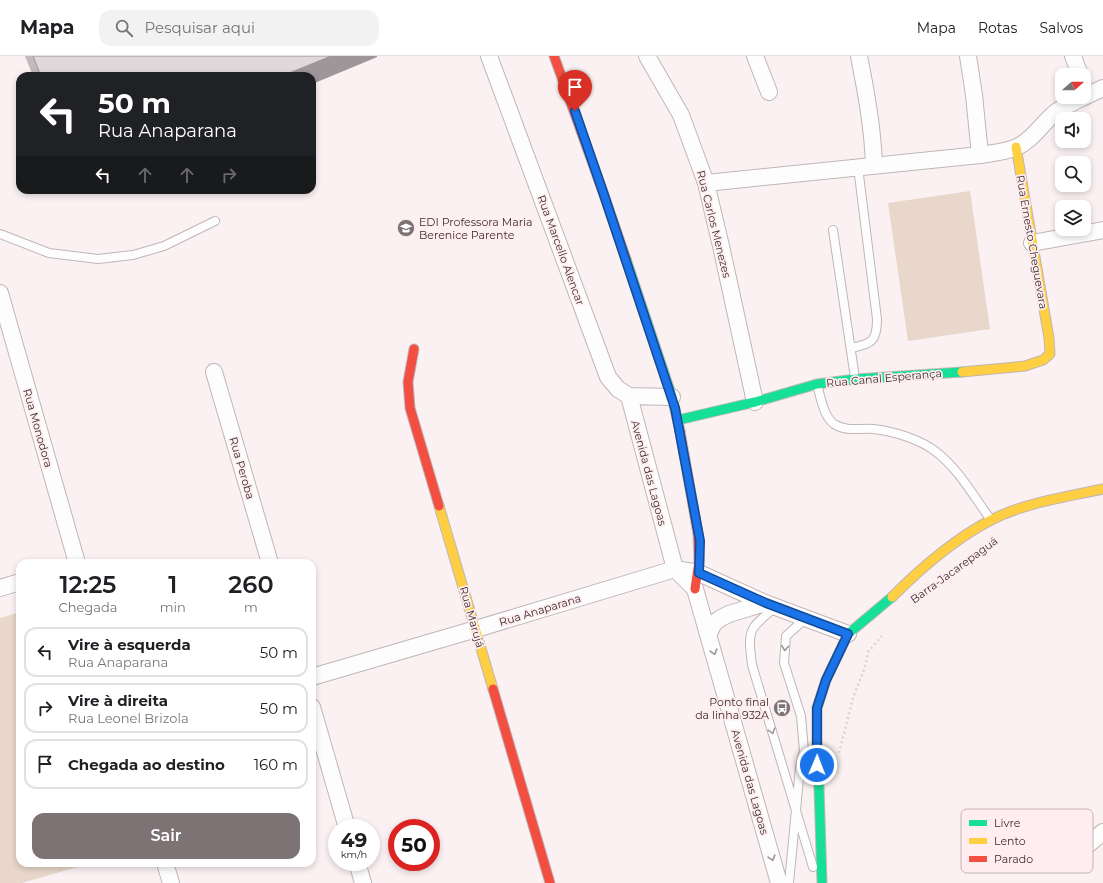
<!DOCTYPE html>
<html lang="pt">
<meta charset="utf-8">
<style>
body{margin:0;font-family:Montserrat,sans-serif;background:#f2f2f2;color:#202124;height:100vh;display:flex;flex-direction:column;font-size:15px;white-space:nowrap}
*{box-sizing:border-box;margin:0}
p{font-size:13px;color:#757577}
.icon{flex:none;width:22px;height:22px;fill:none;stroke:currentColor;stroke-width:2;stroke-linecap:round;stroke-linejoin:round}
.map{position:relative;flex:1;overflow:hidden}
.drawer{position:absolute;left:16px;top:503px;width:300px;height:308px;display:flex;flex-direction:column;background:#fff;border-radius:12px;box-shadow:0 2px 6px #0003}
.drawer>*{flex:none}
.hud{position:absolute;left:16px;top:16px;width:300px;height:122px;border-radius:12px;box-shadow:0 2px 6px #0003;background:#202124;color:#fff;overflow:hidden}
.needle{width:26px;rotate:69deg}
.controls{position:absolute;left:1055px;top:12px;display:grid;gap:8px}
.controls a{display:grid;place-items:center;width:36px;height:36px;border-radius:8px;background:#fff;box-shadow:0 2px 6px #0003;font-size:20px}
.speed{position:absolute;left:328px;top:763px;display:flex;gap:8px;font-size:20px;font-weight:700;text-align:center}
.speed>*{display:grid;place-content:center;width:52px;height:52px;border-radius:50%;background:#fff;box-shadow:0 2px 6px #0003;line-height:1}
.speed small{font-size:10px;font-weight:400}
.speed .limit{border:6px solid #d22;background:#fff;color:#111}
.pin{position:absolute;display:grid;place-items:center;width:34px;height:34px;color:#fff;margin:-41px -17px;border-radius:50% 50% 50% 0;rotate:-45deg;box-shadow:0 0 4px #0007}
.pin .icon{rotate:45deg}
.me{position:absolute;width:44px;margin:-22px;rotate:1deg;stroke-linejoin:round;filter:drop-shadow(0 0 3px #0008)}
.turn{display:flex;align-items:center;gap:14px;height:84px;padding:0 16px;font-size:18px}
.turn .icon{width:52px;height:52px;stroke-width:2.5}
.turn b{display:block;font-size:28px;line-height:34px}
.lanes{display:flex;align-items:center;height:38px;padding:0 16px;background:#0003;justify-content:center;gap:20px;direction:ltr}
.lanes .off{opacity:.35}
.eta{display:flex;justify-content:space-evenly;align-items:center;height:68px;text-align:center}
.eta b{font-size:24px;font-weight:600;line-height:28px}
.primary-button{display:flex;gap:8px;margin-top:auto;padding:8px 16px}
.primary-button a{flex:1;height:46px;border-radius:12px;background:#7e7374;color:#fff;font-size:16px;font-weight:600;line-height:46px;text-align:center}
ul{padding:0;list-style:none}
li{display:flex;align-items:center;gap:12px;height:50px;margin:0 8px 6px;padding:0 8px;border:2px solid #e0e0e0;border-radius:12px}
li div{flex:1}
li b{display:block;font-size:15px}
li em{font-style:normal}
header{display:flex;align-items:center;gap:24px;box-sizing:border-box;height:56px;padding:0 20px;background:#fff;border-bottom:1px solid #e0e0e0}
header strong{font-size:19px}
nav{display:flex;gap:22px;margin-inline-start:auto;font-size:14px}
.search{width:280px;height:36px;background:#f2f2f2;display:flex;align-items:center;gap:10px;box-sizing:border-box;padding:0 14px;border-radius:12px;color:#757577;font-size:15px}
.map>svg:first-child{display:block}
.green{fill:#e8d7ca}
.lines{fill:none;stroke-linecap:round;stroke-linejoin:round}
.lane-casing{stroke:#c0b6b7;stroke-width:10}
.street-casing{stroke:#c0b6b7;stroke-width:18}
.fast-casing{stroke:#c0b6b7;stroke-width:11}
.slow-casing{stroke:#c0b6b7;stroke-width:11}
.jam-casing{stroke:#c0b6b7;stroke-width:11}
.path{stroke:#d7d4d4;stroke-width:2.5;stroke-dasharray:2 3;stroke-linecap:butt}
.lane{stroke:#fefdfd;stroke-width:8}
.street{stroke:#fefdfd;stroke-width:16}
.fast{stroke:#16e098;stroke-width:9}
.slow{stroke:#ffcf43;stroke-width:9}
.jam{stroke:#f24e42;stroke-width:9}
.wall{fill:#c2babc}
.shaded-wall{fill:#9e9799}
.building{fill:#e1d8db;stroke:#9e9799}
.oneway{stroke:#9c9696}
.route-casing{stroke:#114b97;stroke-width:10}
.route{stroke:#1a73e8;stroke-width:7}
.labels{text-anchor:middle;stroke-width:3.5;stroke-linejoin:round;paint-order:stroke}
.poi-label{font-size:11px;fill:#3a2f30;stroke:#ffedef;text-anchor:start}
.street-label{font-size:11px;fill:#3a2f30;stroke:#ffedef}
.key{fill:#ffedef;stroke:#c4b4b6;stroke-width:1}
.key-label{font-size:11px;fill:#3a2f30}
</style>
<header>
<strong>Mapa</strong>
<div class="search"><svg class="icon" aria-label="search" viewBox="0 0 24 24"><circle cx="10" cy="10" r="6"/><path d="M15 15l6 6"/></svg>Pesquisar aqui</div>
<nav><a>Mapa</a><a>Rotas</a><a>Salvos</a></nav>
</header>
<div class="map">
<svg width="1103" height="827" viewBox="0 0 1103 827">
<rect width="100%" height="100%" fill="#fbf1f2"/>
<!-- green -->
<path class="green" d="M970 135 990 273 908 285 888 147Z
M20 556V807H91L22 827H0V562Z"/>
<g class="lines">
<defs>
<path id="lane" d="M833 174 855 322
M0 178 49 197 98 203 133 199 164 190 215 165
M851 292C872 288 877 285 877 263L858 111
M817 329C821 341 823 360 834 368 846 376 860 372 873 373 893 375 919 383 935 395 959 413 974 441 991 464
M775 551C769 557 760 563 754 571 747 581 751 597 752 609L813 811
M789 827 800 712 804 695 801 660 784 607 786 580 806 562"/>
<path id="street" d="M489 0 608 321 618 333 629 340 672 341
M647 0 681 59 706 127 721 190 755 346
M755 0 769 36
M859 0C866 36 873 73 874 110
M968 0 974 39 980 99
M1073 0 1080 19
M1084 41 1103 32
M706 127 980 99C992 97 1006 96 1017 91 1034 83 1042 67 1056 56 1064 50 1075 46 1084 41
M1032 187 1103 174
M0 237 77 507
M214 316 270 507
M629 340 675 513 695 533 779 827
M0 532 20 526
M709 577 714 567 721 562 729 558 765 547 848 578
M312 621 476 573 675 513 699 517 765 547
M312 651 347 772
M1084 792 1103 776
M357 806 363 827
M165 807 171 827"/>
<path id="fast" d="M626 203 672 341 680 375
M678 364 755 346 817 328 856 323 962 316
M822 827 819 731 817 709V652L826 624 848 578 892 541"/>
<path id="slow" d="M962 316 1025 310 1043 304 1050 298 1049 282 1016 91
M439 450 493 633
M892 541C921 512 954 483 991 464 1024 447 1066 441 1103 433"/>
<path id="jam" d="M554 0 603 136 626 203
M414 293 408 326 410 352 439 450
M680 375 698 478 699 505 695 533
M493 633 550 827"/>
</defs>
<!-- lane casing -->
<use href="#lane" class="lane-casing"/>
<!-- street casing -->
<use href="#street" class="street-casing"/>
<!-- fast casing -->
<use href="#fast" class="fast-casing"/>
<!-- slow casing -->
<use href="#slow" class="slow-casing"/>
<!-- jam casing -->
<use href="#jam" class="jam-casing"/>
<!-- path -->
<path class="path" d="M839 697 853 642 865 611 868 596 882 580"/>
<!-- lane -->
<use href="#lane" class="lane"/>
<!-- street -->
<use href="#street" class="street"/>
<!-- fast -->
<use href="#fast" class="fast"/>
<!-- slow -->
<use href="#slow" class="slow"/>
<!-- jam -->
<use href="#jam" class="jam"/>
</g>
<!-- wall -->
<path class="wall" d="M25 0H377V1L312 28V20H33Z"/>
<!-- shaded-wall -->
<path class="shaded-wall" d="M331 0H377V1L312 28V20H282Z"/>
<!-- building -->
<path class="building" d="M33 0H331L282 20H41Z"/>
<!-- one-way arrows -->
<defs><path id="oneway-chevron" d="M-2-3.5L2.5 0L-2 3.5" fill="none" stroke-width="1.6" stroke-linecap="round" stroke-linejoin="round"/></defs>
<g class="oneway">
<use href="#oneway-chevron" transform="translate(785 592) rotate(95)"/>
<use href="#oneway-chevron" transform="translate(714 596) rotate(74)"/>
<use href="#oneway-chevron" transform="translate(772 675) rotate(73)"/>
<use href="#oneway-chevron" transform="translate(772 802) rotate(74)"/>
</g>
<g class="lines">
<defs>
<path id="route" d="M575 55 603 136 675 352 700 485 699 517 766 547 848 578 826 624 817 652V709"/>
</defs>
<!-- route casing -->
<use href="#route" class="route-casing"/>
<!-- route -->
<use href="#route" class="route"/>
</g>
<!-- icons -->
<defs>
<symbol id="school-disc" viewBox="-11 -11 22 22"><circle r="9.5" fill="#7e7374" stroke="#ffedef"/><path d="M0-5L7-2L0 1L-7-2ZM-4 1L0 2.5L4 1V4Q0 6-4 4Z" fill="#fff"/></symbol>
<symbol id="bus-disc" viewBox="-11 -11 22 22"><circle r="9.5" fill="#7e7374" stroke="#ffedef"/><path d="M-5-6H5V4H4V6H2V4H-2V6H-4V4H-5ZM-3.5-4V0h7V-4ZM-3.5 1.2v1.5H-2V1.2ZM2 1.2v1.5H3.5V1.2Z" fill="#fff"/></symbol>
</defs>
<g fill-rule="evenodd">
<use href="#school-disc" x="396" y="162" width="20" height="20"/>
<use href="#bus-disc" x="772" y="642" width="20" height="20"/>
</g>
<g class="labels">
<!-- poi labels -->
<g class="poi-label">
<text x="419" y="170">EDI Professora Maria<tspan x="419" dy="13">Berenice Parente</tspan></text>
<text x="769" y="650" text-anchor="end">Ponto final<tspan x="769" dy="13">da linha 932A</tspan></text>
</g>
<!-- street labels -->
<g class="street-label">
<text transform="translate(714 168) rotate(76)" y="4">Rua Carlos Menezes</text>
<text transform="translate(1032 186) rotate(80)" y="4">Rua Ernesto Cheguevara</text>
<text transform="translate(561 194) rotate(70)" y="4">Rua Marcello Alencar</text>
<text transform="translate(884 322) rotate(-5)" y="4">Rua Canal Esperança</text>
<text transform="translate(38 372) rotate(74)" y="4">Rua Monodora</text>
<text transform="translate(242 412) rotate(74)" y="4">Rua Peroba</text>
<text transform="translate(649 417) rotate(75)" y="4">Avenida das Lagoas</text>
<text transform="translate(954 514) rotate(-36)" y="4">Barra-Jacarepaguá</text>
<text transform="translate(540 554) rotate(-17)" y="4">Rua Anaparana</text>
<text transform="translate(472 561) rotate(74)" y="4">Rua Marujá</text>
<text transform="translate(750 726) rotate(74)" y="4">Avenida das Lagoas</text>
</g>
</g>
<!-- legend -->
<rect x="961" y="753" width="132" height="64" rx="6" class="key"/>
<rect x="969" y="764" width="18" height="6" fill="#16e098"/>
<rect x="969" y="782" width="18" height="6" fill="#ffcf43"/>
<rect x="969" y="800" width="18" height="6" fill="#f24e42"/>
<g class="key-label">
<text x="994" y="771">Livre</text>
<text x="994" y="789">Lento</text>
<text x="994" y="807">Parado</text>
</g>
</svg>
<div class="controls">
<a><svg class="needle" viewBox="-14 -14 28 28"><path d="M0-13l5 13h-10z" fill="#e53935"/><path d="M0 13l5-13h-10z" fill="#757577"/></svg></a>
<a><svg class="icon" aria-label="sound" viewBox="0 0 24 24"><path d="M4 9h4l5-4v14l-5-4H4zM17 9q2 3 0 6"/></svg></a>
<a><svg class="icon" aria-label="search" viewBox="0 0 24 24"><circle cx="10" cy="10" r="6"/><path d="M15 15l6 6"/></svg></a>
<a><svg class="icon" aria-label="layers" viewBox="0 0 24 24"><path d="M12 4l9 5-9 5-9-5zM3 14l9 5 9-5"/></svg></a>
</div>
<div class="speed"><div>49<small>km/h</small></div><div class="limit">50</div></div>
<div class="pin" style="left:575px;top:55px;background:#d93025"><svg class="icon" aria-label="arrive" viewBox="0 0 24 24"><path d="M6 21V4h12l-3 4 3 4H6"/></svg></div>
<svg class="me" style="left:817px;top:709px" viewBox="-20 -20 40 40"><circle r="17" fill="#1a73e8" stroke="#fff" stroke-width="3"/><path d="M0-11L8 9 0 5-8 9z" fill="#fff"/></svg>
<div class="hud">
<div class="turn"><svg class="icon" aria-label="left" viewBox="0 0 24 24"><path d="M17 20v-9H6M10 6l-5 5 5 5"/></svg><div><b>50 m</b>Rua Anaparana</div></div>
<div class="lanes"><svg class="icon" aria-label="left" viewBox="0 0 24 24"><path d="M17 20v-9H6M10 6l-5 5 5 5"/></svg><svg class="icon off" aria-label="ahead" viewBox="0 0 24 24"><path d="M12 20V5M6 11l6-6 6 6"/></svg><svg class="icon off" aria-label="ahead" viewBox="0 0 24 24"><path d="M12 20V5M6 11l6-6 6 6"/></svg><svg class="icon off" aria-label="right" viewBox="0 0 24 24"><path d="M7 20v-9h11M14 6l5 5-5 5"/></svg></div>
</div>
<section class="drawer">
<div class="eta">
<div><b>12:25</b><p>Chegada</p></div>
<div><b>1</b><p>min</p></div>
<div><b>260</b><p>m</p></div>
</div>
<ul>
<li><svg class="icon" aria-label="left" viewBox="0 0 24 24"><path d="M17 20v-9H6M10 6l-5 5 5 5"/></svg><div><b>Vire à esquerda</b><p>Rua Anaparana</p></div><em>50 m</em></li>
<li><svg class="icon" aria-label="right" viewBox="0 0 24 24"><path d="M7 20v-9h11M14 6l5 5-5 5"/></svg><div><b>Vire à direita</b><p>Rua Leonel Brizola</p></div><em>50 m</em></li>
<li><svg class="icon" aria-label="arrive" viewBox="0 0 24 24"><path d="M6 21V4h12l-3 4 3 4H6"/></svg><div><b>Chegada ao destino</b></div><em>160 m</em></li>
</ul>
<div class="primary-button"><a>Sair</a></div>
</section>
</div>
